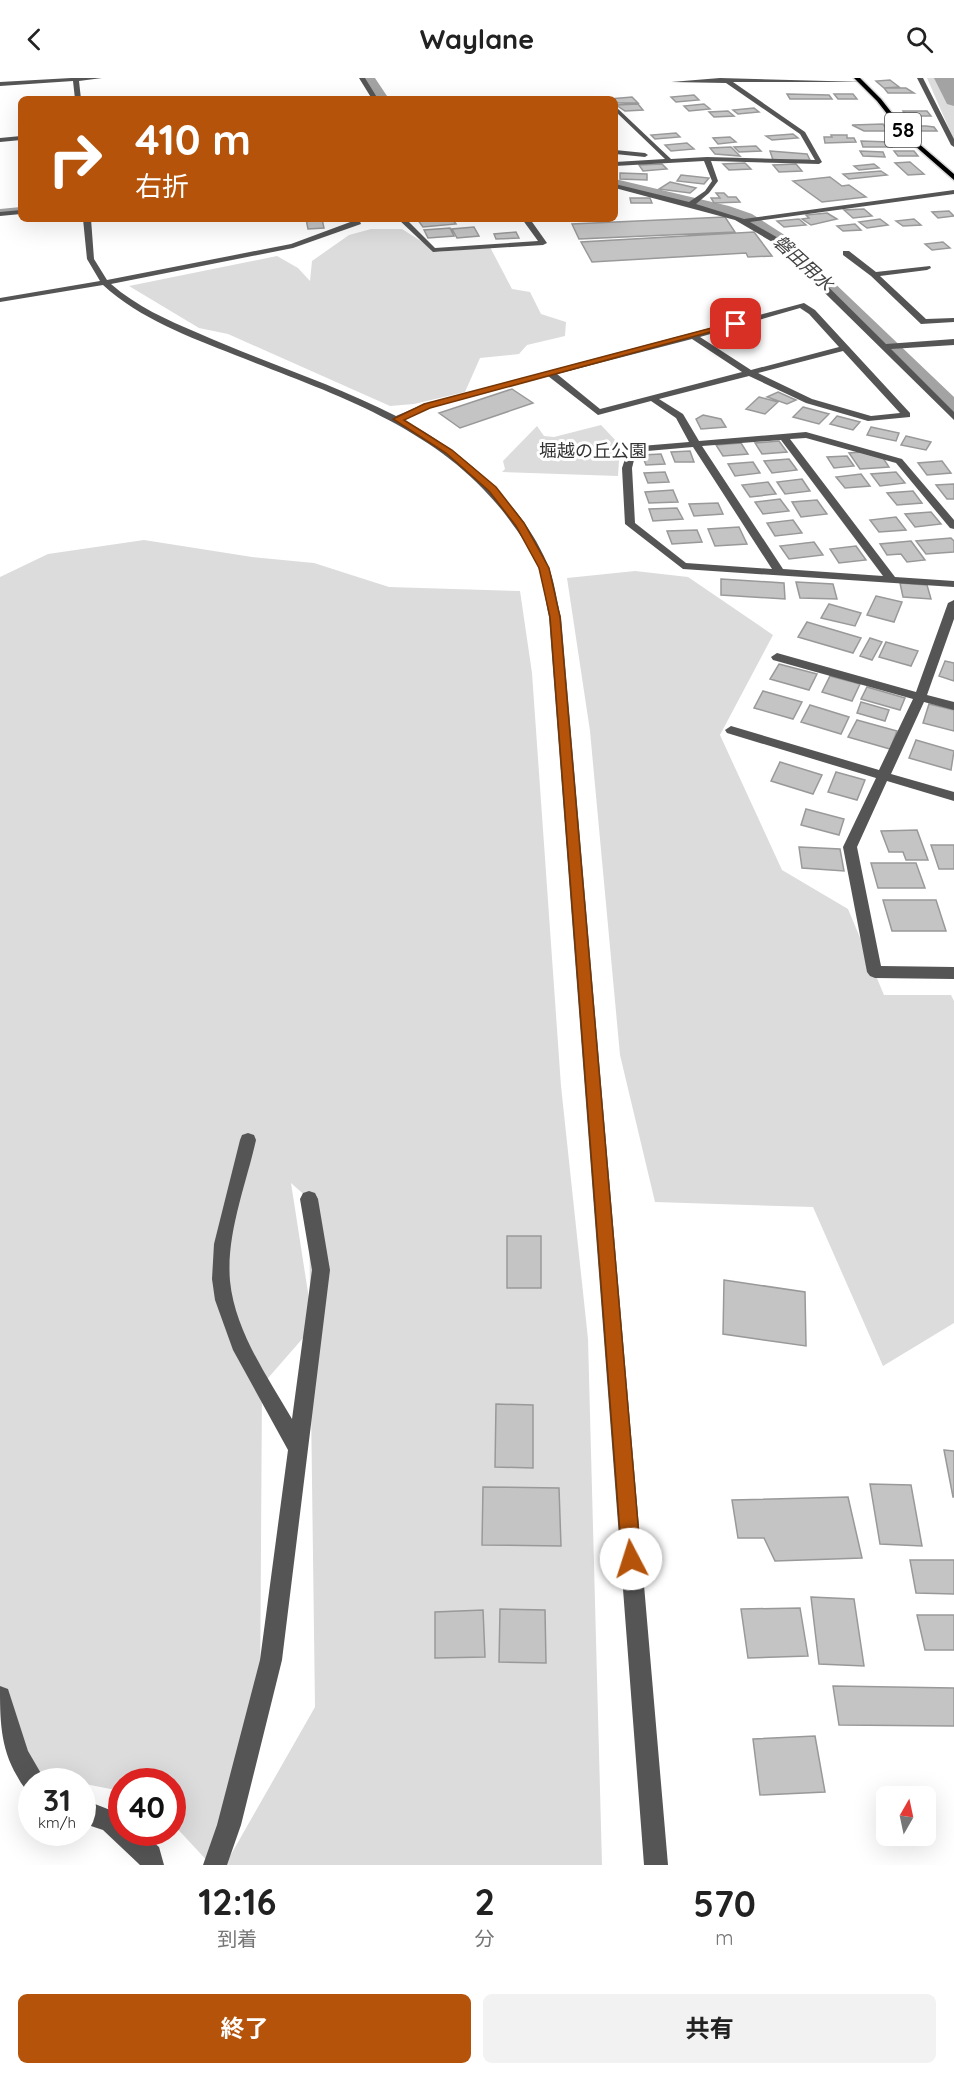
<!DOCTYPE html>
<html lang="ja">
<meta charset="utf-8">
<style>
body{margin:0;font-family:Quicksand,"Noto Sans JP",sans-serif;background:#f2f2f2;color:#222;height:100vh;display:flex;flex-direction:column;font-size:22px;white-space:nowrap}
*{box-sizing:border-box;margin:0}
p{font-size:20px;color:#767676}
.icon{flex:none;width:33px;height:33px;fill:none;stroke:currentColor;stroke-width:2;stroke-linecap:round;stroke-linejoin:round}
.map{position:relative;height:1787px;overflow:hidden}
.side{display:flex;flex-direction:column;background:#fff;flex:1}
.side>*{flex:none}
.guide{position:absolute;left:18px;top:18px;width:600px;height:126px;border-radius:9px;box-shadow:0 6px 24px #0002;background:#b45309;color:#fff;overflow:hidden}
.needle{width:39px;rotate:9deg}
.controls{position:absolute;left:876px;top:1708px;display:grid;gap:12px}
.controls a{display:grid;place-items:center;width:60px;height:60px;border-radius:9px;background:#fff;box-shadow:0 6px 24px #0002;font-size:30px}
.speed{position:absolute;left:18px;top:1690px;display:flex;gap:12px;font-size:30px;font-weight:700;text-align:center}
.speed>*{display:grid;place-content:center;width:78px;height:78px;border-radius:50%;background:#fff;box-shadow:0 6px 24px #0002;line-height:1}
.speed small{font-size:15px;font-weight:400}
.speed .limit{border:9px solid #d22;background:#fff;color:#111}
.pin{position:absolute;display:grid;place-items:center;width:51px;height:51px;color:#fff;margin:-26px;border-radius:12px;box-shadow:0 3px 9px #0006}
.me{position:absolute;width:66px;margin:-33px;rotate:355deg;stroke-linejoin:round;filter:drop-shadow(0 0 4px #0008)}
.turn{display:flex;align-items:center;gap:21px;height:126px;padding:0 18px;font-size:27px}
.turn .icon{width:78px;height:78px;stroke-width:2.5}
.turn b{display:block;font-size:42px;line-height:51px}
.eta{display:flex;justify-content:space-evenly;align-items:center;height:102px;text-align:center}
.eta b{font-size:36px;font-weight:700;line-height:42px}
.cta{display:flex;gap:12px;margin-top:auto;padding:12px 18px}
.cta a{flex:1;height:69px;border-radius:9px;background:#b45309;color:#fff;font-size:24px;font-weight:700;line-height:69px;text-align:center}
.cta a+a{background:#f2f2f2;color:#222}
header{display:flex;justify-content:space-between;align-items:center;height:78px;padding:0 18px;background:#fff;font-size:27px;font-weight:700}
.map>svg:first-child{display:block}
.green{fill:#dcdcdc;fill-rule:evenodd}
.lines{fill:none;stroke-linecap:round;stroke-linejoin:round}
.stream{stroke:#a3a3a3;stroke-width:4}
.canal{fill:#a3a3a3;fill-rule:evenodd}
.river{fill:#a3a3a3;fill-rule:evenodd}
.building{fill:#c4c4c4;stroke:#999;stroke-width:1.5}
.major-casing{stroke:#dbdbdb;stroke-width:3}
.minor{fill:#555;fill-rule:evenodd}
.major{fill:#000;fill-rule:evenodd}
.route{fill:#b45309;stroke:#753606;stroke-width:1.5}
.labels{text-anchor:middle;stroke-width:6;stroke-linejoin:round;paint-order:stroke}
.far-water-label{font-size:18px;font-style:italic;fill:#444;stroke:#fff}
.far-park-label{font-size:18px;fill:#333;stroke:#fff}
.shield{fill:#fff;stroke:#4c4c4c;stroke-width:1.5}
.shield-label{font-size:20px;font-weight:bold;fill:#000}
</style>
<header><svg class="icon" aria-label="back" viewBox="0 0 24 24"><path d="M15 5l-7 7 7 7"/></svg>Waylane<svg class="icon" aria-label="search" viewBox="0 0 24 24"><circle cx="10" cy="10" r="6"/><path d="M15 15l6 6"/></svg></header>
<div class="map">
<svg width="954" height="1787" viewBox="0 0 954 1787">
<rect width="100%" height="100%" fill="#fff"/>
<!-- green -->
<path class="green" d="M927 0H954V62Z
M371 151H402L438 174 490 169 512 211 530 214 541 236 566 244 565 258 527 267 519 276 480 280 465 314 414 326 390 328 228 256 199 250 129 208 277 178 298 190 310 203 312 183 349 157Z
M601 347 620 367 618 398 502 394 505 391 503 383 537 348 544 358 554 359Z
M144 462 252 479 314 485 389 509 520 513 532 595 561 1008 588 1261 602 1787H225L315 1629 310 1252 262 1307 260 1627 211 1787 173 1746 172 1704H122L121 1713 28 1695 0 1612V499L48 476ZM291 1105 309 1121 310 1221H309Z
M635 493 688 499 773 557 720 657 782 792 848 831 884 917H951L954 923V1245L883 1288 813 1129 655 1124 620 977 590 653 567 500Z"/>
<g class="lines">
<!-- stream -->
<path class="stream" d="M0 133 21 131"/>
<!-- canal -->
<path class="canal" d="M363 0H375L389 21H377Z
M615 101 729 128 752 136 783 156 954 319V334L948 333 773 162 742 142 719 134 615 109Z"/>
<!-- river -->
<path class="river" d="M934 0H954V28L947 26Z"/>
</g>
<!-- building -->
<path class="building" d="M890 2 899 9 884 10 876 3Z
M884 10H906L914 15H888Z
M787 16 829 17 832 21H790Z
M834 16H853L857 21H838Z
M694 17 699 22 676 24 671 19Z
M632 19 638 25H615V21H609Z
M638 26 643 32 625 33 616 27Z
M704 26 710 31 689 33 684 28Z
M754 30 759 34 738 36 733 32Z
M728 33 734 38 714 39 709 34Z
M903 33H927L931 38H912L905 36Z
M883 46 888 53H864L852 47Z
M909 48H926L934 49 937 53H913Z
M676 55 680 59 655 61 651 57Z
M793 56 798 60 772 62 766 58Z
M831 57H847V60H854L856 64 825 65 824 59H832Z
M730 59 736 64 718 66 713 60Z
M861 63 890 64 892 69H863Z
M687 65 694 71 671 73 665 67Z
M756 68 761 73 739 74 734 69Z
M731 69 740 78 715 76 710 70Z
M770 73 807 76 810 82H773Z
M860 73 883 74 885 79 863 78Z
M894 73H914L918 78H898Z
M910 84 924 96 908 97 895 85Z
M745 85 751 91 729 92 723 86Z
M662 86 667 91 643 93 639 87Z
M796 86 802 93 779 94 773 87Z
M874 86 879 90 859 92 854 88Z
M881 93 887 97 849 101 843 96Z
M620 95 647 96V102L620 101Z
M681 97 709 100 704 106 677 103Z
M830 99 842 108 849 107 866 119 822 124 793 103Z
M670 104 696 110 690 115 659 111Z
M716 115H724L728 119H736L740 124 714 125 711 120H720Z
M630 120H650L652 125H631Z
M864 131 872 138 853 140 844 132Z
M949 133 954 138 938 140 932 134Z
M827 135 837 141 811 147 802 141 809 140 806 137Z
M725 139 735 154 579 161 572 146Z
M306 141H322L324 150 308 151Z
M417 141H452L456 146 423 149Z
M799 141 806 147 784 149 777 143Z
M880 141 888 147 867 150 859 144Z
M914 141 921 147 903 148 896 143Z
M855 146 861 152 843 153 837 148Z
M474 149 479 158 457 160 452 151Z
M450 150 454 158 428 160 424 152Z
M516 154 519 160 496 161 494 156Z
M754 154 772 178 748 179 746 175 592 184 581 164Z
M943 164 950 170 932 172 925 166Z
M512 311 533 325 460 350 439 335Z
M778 314 796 322 787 326 767 319Z
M759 319 778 324 765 336 746 331Z
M803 329 829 336 819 346 793 339Z
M703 337 721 341 726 349 701 351 696 341Z
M837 338 860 344 853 352 830 346Z
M871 349 899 355 896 363 867 357Z
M906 358 931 364 926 372 901 367Z
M779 363 787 374 762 376 755 365Z
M741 365 748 376 723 378 716 367Z
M690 373 694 384H675L671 374Z
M861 374 883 380 889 389 860 391 849 375Z
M661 376 665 386 646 387 642 377Z
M847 378 854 388 834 390 827 379Z
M789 381 797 392 772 395 764 383Z
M942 383 951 395 927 397 918 385Z
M753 384 760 395 735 398 728 386Z
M665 394 669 404 648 405 644 395Z
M896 394 905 405 880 408 871 396Z
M861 396 870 408 845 410 836 399Z
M802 401 810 413 785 416 777 404Z
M768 404 776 416 750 419 742 407Z
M954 406V421H947L936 407Z
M673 412 678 424 649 425 645 414Z
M913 413 922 425 897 427 887 415Z
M780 421 789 433 763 436 755 424Z
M817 422 827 436 801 439 792 424Z
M718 425 723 436 694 438 689 426Z
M677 430 683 441 653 443 649 431Z
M931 434 941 446 915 449 905 436Z
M896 439 906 452 879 454 870 442Z
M793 442 802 455 775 458 767 445Z
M739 449 747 466 715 468 708 451Z
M697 452 702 464 672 466 667 453Z
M951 460 954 463V474L926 476 916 463Z
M911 463 925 482 907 484 901 476 887 477 880 466Z
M814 464 823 477 789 481 780 468Z
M856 468 866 482 839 485 830 471Z
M721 501 784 505 785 521 721 517Z
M796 504 833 506 837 521 800 520Z
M900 505 927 507 931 521 903 519Z
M876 518 902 524 894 544 867 537Z
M829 526 861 535 855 548 821 540Z
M807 544 861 560 853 575 798 559Z
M870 560 882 564 872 582 860 578Z
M886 564 918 573 911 588 879 579Z
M945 583 954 585V603L939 598Z
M779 586 817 596 809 612 770 601Z
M830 598 860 606 852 623 822 614Z
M867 609 905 620 900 632 861 621Z
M763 613 802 624 793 641 754 630Z
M861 624 889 632 885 643 857 635Z
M929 626 954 632V653L923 645Z
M810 627 849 639 841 656 801 644Z
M857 642 897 653 890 671 848 659Z
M916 662 954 673 951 692 909 680Z
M780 684 822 697 813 716 771 703Z
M836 694 865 702 857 722 828 714Z
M806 731 844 741 839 757 801 747Z
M917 752 928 782H906L903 774H889L881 753Z
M931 767H954V791H939Z
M799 769 840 771 844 793 802 790Z
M871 785H916L925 810H878Z
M883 822H936L946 853H892Z
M507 1158H541V1210H507Z
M724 1202 805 1214 806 1268 723 1256Z
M496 1326 533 1327V1390L495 1389Z
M944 1372 954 1373V1419H953Z
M870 1406 911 1407 922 1468 880 1466Z
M483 1409 559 1410 561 1468 482 1467Z
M848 1419 862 1480 775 1483 764 1460H738L732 1422Z
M910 1482H954V1516L916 1515Z
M811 1519 854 1521 864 1588 819 1586Z
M800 1530 808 1578 748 1580 741 1531Z
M500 1531 545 1532 546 1585 499 1584Z
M483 1532 485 1579 435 1580V1534Z
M917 1537H954V1572H925Z
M833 1608 954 1610V1648L839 1647Z
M815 1658 825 1714 760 1717 753 1661Z"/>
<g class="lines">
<defs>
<path id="major" d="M854 0H860L881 21 910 58 954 96V102L906 60 877 23Z"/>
</defs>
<!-- major casing -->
<use href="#major" class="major-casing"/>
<!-- minor -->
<path class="minor" d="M71 0H102L79 3 81 21H75L73 3 0 8V4Z
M359 0H365L378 21H372Z
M720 0 865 4H733L805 54 822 84 819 86 711 83 718 103 709 115 696 126 744 141 954 112V116L750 144 780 161 886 266 954 261V267L891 271 954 334V342L774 165 735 142 615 110V106L689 124 705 113 712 103 704 83 615 88V84L665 81 615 33V28L671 81 707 79 815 82 800 56 726 5 671 4Z
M917 0H923L954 61V69L951 67Z
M604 18 608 21H602Z
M21 58V62L0 64V60Z
M615 72 645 75 648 77 645 79 615 76Z
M21 132V136L0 138V134Z
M83 141H91L94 181 107 202 291 166 353 143 351 141H359L361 146 293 170 111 206C136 228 167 242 198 255 263 284 332 305 396 338L424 326 804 225 815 232 910 335V339L868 343 806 325 749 298 659 321 683 336 699 363 806 354 902 381 954 442V451L950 450 896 385 806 360 790 361 895 499 954 503V509L683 491 625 446 622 390 629 369 689 364 676 340 651 323 598 337 548 298 430 330 403 342C461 372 521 424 547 485 555 503 556 521 561 539L668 1787H644L549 539C545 521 544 503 537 486 531 472 522 459 513 447 447 352 339 318 235 277 190 259 140 241 103 207L0 224V220L100 203 87 181ZM800 230 809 236 839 269 751 292 700 259ZM692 261 742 294 600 331 557 296ZM843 273 900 335 871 338 812 321 758 295ZM781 362 883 498 783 491 702 368ZM693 369 772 491 686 485 635 445 632 390 636 374Z
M398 141H406L435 170 538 163 522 141H530L547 165 543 167 433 174Z
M843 173H849L876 194 930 188 931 190 927 192 880 198 926 241 954 240V244L921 246 871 198 843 177Z
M954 522V541L927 617 954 624V632L924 624 891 696 954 714V723L887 703 857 769 881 888 954 889V901L875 900 870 898 867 894 843 769 876 700 727 655 725 652 731 648 879 692 913 621 773 582 771 579 777 575 916 614 948 525Z
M248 1055 254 1057 256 1062C246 1107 226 1156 230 1203 235 1253 267 1298 292 1341L312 1192 300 1121 303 1115 309 1113 315 1115 318 1121 330 1192 282 1582 241 1747 227 1787H203L217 1747 260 1582 288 1372 233 1272 215 1222 212 1201 214 1166 240 1062 242 1057Z
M0 1608 8 1611 28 1673 46 1704H32V1715C24 1711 21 1705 17 1698 0 1669 0 1640 0 1608Z
M82 1721 118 1735 122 1737V1755H142L159 1769 164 1787H140L103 1752 82 1745Z"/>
<!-- major -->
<use href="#major" class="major"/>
</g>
<!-- route -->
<path class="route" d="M734 244 740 246 430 330 404 342 452 372 496 409 524 445 549 490 560 539 641 1481 638 1488 631 1491 624 1488 622 1481 550 539 539 490 516 448 489 413 446 375 393 341 424 326Z"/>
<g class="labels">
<!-- far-water labels -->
<g class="far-water-label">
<text transform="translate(803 185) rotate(42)" y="6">磐田用水</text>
</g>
<!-- far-park labels -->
<g class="far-park-label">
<text x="593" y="379">堀越の丘公園</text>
</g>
<!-- shield labels -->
<rect class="shield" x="885" y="35" width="36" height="34" rx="4.5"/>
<g class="shield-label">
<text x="903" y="59">58</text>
</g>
</g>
</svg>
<div class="controls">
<a><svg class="needle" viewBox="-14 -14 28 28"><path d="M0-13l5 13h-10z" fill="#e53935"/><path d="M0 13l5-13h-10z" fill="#767676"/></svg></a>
</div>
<div class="speed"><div>31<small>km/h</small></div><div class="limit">40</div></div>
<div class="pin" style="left:736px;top:246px;background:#d93025"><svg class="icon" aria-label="arrive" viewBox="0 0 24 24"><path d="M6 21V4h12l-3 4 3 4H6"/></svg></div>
<svg class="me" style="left:631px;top:1481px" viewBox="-20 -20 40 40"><circle r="19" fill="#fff"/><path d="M0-13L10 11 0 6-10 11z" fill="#b45309"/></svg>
<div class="guide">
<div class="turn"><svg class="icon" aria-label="right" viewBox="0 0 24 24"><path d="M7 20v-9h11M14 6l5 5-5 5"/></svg><div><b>410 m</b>右折</div></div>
</div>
</div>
<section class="side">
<div class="eta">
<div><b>12:16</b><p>到着</p></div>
<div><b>2</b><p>分</p></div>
<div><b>570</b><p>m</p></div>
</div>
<div class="cta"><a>終了</a><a>共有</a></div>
</section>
